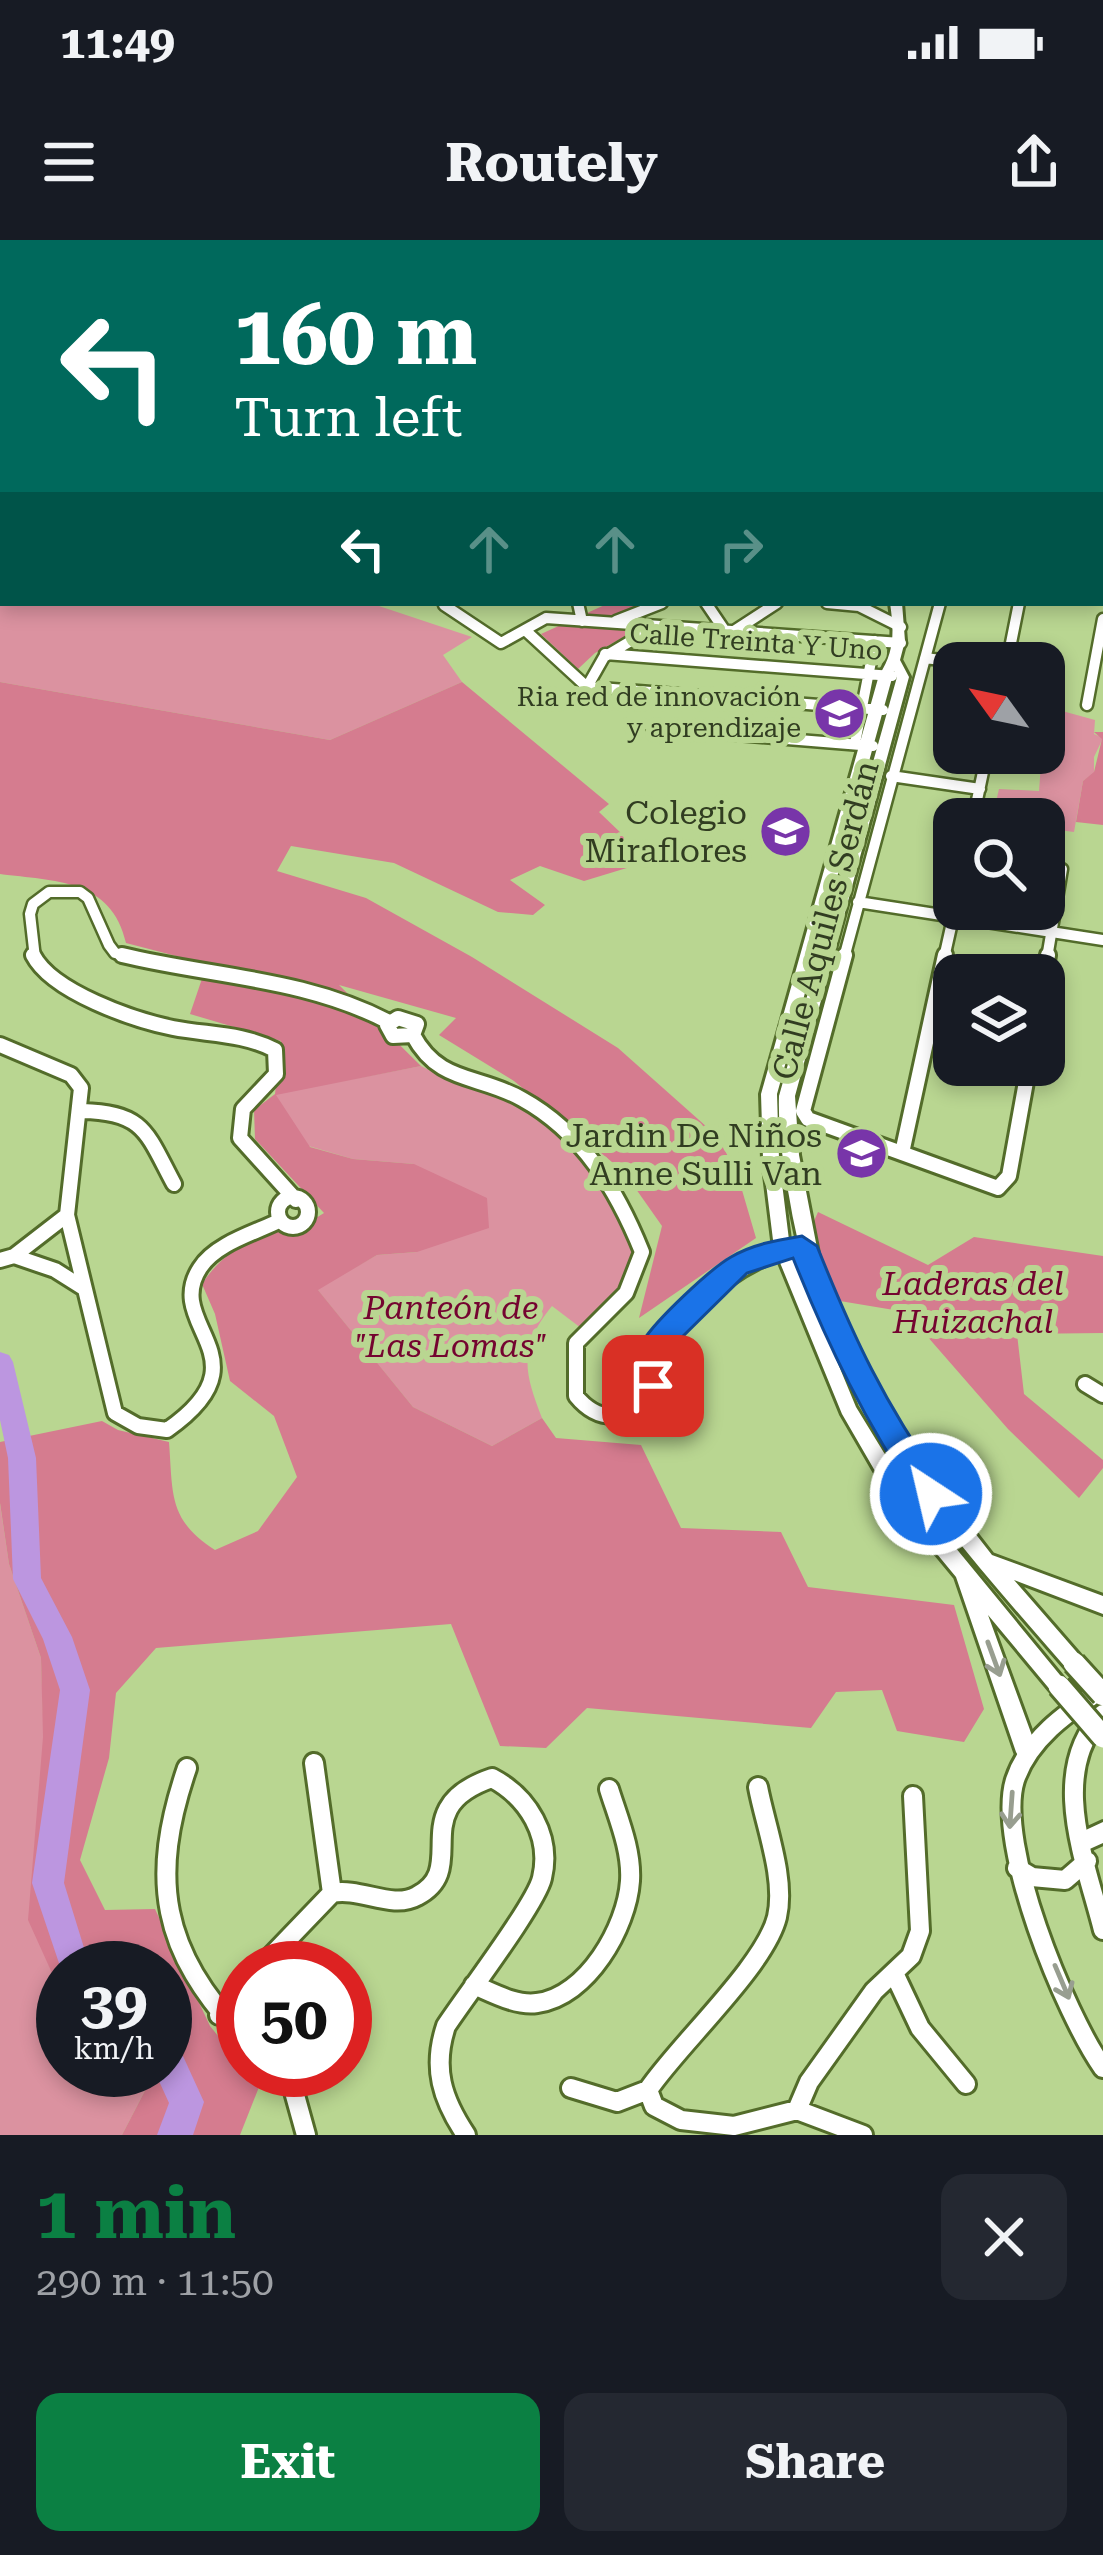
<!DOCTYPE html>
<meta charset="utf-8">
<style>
body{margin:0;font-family:"Roboto Serif",serif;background:#242831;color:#f1f3f6;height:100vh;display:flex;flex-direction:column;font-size:45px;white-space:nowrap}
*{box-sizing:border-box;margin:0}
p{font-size:39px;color:#9ea1a6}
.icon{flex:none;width:66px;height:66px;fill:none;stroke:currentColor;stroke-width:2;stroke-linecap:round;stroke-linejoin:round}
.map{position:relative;height:1895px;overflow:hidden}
.sheet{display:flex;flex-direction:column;background:#171b24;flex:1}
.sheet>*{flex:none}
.top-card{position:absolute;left:0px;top:0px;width:1104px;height:366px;box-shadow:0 6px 18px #0003;background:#00695c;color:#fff;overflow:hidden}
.needle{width:78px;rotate:303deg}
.controls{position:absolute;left:933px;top:402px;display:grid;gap:24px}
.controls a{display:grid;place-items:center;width:132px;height:132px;border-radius:24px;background:#171b24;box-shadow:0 6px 18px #0003;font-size:60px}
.speed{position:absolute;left:36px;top:1701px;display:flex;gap:24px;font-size:60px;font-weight:700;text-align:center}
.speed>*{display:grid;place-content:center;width:156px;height:156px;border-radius:50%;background:#171b24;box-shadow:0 6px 18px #0003;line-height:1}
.speed small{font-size:30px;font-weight:400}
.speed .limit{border:18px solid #d22;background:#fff;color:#111}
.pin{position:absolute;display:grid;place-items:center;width:102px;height:102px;color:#fff;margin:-51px;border-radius:24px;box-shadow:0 6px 18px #0006}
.me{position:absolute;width:132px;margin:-66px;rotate:325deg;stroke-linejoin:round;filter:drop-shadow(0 0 9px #0008)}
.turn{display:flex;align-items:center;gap:42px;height:252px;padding:0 36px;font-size:54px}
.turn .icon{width:156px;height:156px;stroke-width:2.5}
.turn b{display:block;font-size:84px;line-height:102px}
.lanes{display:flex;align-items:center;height:114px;padding:0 36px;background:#0003;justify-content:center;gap:60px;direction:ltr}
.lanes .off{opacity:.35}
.round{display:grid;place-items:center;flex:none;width:126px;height:126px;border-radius:24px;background:#242831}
.summary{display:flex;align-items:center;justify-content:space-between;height:204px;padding:0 36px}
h1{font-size:72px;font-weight:700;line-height:90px;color:#0b8043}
.action{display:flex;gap:24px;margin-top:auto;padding:24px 36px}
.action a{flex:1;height:138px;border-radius:24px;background:#0b8043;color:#fff;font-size:48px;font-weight:700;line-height:138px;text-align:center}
.action a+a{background:#242831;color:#f1f3f6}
.status{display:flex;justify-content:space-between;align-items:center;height:84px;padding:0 60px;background:#171b24;direction:ltr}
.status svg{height:33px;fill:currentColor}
header{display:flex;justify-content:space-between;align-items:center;height:156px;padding:0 36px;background:#171b24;font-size:54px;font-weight:700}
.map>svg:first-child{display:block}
.green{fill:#db92a0}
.forest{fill:#d57c8f}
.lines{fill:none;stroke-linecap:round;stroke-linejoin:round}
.river{fill:#bc96e0;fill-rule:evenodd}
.minor-far3-casing{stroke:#536c2a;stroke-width:10}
.minor-far2-casing{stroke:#536c2a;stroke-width:15}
.minor-far1-casing{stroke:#536c2a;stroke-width:20}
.minor-casing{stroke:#536c2a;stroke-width:24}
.major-casing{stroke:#536c2a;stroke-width:6}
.minor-far3{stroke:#fff;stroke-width:8}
.minor-far2{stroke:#fff;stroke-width:10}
.minor-far1{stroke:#fff;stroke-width:14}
.minor{stroke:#fff;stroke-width:18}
.major{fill:#fff;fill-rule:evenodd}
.major-bridge-casing{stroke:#536c2a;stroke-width:27;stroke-linecap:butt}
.major-bridge{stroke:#fff;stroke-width:21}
.oneway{stroke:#989e90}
.route{fill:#1a73e8;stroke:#114b97;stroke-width:3}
.labels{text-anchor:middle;stroke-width:12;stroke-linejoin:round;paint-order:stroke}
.far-street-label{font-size:27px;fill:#313d21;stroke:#b9d691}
.far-poi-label{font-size:27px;fill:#313d21;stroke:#b9d691;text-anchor:end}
.poi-label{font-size:33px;fill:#313d21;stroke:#b9d691;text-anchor:end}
.street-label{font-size:33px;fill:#313d21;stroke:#b9d691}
.park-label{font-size:33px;font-style:italic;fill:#740430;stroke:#b9d691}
</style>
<div class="status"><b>11:49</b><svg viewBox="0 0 49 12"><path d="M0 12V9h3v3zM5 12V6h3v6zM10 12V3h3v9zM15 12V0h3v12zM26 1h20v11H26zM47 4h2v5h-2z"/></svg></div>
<header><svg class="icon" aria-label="menu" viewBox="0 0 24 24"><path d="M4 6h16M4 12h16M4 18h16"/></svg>Routely<svg class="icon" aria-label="share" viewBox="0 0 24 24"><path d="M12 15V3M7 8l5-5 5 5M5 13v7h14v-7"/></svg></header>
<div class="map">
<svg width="1103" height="1895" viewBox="0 0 1103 1895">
<rect width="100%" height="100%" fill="#b9d691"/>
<!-- green -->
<path class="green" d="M0 250 3 363H370L472 397 443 415 462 442 330 500 0 442Z
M1044 466 1095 480 1094 494 1103 498 1094 517V533L1083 541 1074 592 1044 588V579H992L999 549 1039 551 1041 524 1006 518 1007 513H1044Z
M421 826 445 838 499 850 547 882 593 923 636 1011 621 1054 581 1088 552 1066C518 1108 524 1132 542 1178L492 1206 413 1167 317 1049 377 1015 417 1012 414 924 353 919 305 905 275 854Z
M0 1264 9 1324 41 1418 52 1732 63 1741V1830H143L150 1841 122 1895H0Z"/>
<!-- forest -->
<path class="forest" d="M609 363H641L599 386 638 389 595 413 578 429 541 394Z
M0 442 330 500 462 442 609 564 599 572 623 595 630 627 584 641 540 626 510 640 545 665 533 675 498 672 394 623 291 606 277 631 366 658 472 717 618 808 717 896 737 933 756 998 639 1078 662 986 624 932 514 841 439 795 456 778 339 745 421 826 276 855 310 907 353 919 414 924 487 958 489 988 417 1012 377 1015 318 1050 413 1167 492 1206 542 1178 556 1198 641 1205 681 1288 781 1292 808 1347 954 1365 984 1469 964 1502 897 1491 882 1450 836 1452 811 1488 587 1468 546 1508 500 1506 451 1384 156 1408 116 1453 109 1518 80 1620 105 1670 155 1669 210 1786 259 1847 240 1895H122L150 1841 143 1830H165V1728H63V1741L52 1733 28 1680 43 1497 41 1418 9 1324 0 1263V1202L102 1181 118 1190 169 1202C173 1254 168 1280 215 1310L258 1291 297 1237 274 1176 230 1141 215 1074 202 1044C220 1015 261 987 295 991L324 973 255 899 254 870 275 854 281 801 190 774 207 724 126 703C112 639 54 641 0 634Z
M1094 492H1103V585L1076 582 1083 541 1094 532 1102 499Z
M818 972 928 1025 974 997 1103 1016V1093L1017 1094 1024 1154 1103 1220V1228L1079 1258 1008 1189 906 1072 840 1061 809 1028 803 1006Z"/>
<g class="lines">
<!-- river -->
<path class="river" d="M0 1112 9 1115 13 1122 36 1218 41 1338 72 1397 90 1450 64 1643 85 1711 96 1728H63V1735L32 1643 60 1450 43 1399 13 1339 8 1218 0 1180Z
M165 1798 177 1803 204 1862 193 1895H157L169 1863 154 1830H165Z"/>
<defs>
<path id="minor-far3" d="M14 0 19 3
M333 0 346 3
M522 0 548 3
M835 0 842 3
M938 0 947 3
M174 3 189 0
M646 3 665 0
M1101 297 1103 311"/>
<path id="minor-far2" d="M578 363 582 381
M706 363 725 391
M827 363 859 366 901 387
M444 365 501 403 546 378
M546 378 901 403
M616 381 662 363
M525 390 587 447
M734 391 777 363
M605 414 892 436
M925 418 965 423
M1007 423 1019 363
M587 447 883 470
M587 447 604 417 656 386
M1087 465 1103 379
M652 488 873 506
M855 503 875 401
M891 536 980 549
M973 579 987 513
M1044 619 1062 629 1047 718
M858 662 1103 700
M35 718 30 674 33 664 49 652H80L88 658 109 705 115 713 134 718
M844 718 940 363
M944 718 955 669"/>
<path id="minor-far1" d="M33 715C52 752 134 780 173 788 209 795 242 793 275 810L276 834 243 869 240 898 296 960
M122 715C213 737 305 738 389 782
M845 715 803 871 808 879 998 948 1009 936 1029 825
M1044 739 1048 715
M398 778 417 784 413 795 393 796 387 785Z
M413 795C439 844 478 834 522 859 582 892 617 950 642 1012L626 1053 576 1103V1156C598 1183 623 1180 650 1163L655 1106C700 1061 738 1018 803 1006
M0 805 71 835 81 848 67 975 115 1173 138 1186 167 1190C270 1118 162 1086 200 1028 215 1004 254 993 279 981
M82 871C145 872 147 894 174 944
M902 913 945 715
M278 972a15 15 0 1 1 30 0a15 15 0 1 1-30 0Z
M14 1016 55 1030 82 1047
M0 1020 14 1016 67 975
M1085 1144 1103 1155"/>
<path id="minor" d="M1103 1448C1068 1472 1029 1498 1015 1540 995 1604 1065 1774 1103 1828
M1103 1474C1047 1532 1086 1622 1103 1690
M314 1523 332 1653
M187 1528C149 1639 161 1711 243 1797
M758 1547C765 1585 786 1638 777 1677 765 1726 679 1804 648 1850L654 1866 681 1880 734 1886 797 1870 863 1895
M1017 1628 1032 1637 1065 1640 1087 1621
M260 1728 332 1653C360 1647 392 1670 417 1656 472 1628 403 1568 492 1538 528 1557 552 1596 542 1638 536 1664 465 1757 446 1786 432 1828 442 1859 466 1895
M894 1733 920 1788 966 1844
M474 1745C493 1753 516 1766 537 1763 587 1757 627 1687 630 1641 632 1610 618 1578 609 1549
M219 1775 243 1748
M277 1830 293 1848 306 1895
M571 1848 617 1862 648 1850
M797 1870 809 1842 874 1751 911 1716 920 1691 913 1556"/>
<path id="major" d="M31 0H50L56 3H37Z
M1103 92V98L1101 99V93Z
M890 363H902L905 401 900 420 909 437 795 856 799 915 823 1039 847 1101 875 1155 911 1211 992 1315 1103 1356V1374L1014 1340 1081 1417 1084 1423 1081 1429 1074 1432 1067 1429C940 1283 821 1154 789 956 783 923 778 890 779 856L897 437 894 431 777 854 779 919 790 1008 856 1167 889 1221 932 1279 1069 1446 1066 1452 1059 1455 1052 1452 988 1375 1038 1512 1034 1519 1027 1522 1020 1519 1016 1512 956 1337 918 1291 875 1231 842 1174 774 1008 763 919 761 854 879 435C895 412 894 390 890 363Z
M1103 1582V1603L1083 1612 1075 1609 1072 1602 1075 1595Z"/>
</defs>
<!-- minor-far3 casing -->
<use href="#minor-far3" class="minor-far3-casing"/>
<!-- minor-far2 casing -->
<use href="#minor-far2" class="minor-far2-casing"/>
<!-- minor-far1 casing -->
<use href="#minor-far1" class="minor-far1-casing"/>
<!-- minor casing -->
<use href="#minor" class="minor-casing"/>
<!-- major casing -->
<use href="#major" class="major-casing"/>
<!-- minor-far3 -->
<use href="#minor-far3" class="minor-far3"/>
<!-- minor-far2 -->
<use href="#minor-far2" class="minor-far2"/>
<!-- minor-far1 -->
<use href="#minor-far1" class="minor-far1"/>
<!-- minor -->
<use href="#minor" class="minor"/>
<!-- major -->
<use href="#major" class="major"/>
<defs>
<path id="major-bridge" d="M1074 1423 1103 1455
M1059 1446 1103 1497"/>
</defs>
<!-- major-bridge casing -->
<use href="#major-bridge" class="major-bridge-casing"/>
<!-- major-bridge -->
<use href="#major-bridge" class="major-bridge"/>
</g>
<!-- one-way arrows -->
<defs><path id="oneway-shaft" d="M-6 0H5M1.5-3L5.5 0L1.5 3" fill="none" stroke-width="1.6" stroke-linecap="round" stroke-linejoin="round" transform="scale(3)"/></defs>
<g class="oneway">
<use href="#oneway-shaft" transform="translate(994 1419) rotate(70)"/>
<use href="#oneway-shaft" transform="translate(1011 1570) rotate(94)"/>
<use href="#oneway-shaft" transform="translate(1062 1742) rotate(67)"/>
</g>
<!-- route -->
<path class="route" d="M802 996 817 1006C854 1099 884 1162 942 1245L946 1254 942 1263 931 1267 920 1263C866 1184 828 1106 793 1018L747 1033 668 1111 664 1154H643C634 1137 632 1118 643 1101 656 1080 710 1029 731 1017 753 1004 778 1000 802 996Z"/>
<!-- icons -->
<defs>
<symbol id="university-disc" viewBox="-11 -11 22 22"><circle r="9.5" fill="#7835a9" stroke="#b9d691"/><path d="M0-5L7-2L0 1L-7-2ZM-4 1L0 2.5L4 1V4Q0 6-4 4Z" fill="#fff"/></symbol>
<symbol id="school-disc" viewBox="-11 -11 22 22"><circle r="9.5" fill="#7835a9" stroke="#b9d691"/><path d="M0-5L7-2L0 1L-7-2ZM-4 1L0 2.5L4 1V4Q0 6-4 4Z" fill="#fff"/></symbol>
</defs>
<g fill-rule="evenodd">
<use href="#university-disc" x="810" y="444" width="59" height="59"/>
<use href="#school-disc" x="756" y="562" width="59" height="59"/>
<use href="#school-disc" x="832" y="884" width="59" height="59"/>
</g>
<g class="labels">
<!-- far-street labels -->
<g class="far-street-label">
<text transform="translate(756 402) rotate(4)" y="9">Calle Treinta Y Uno</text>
</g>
<!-- far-poi labels -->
<g class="far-poi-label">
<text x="801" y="466">Ria red de innovación<tspan x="801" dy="31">y aprendizaje</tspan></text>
</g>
<!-- poi labels -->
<g class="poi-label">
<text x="747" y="584">Colegio<tspan x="747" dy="38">Miraflores</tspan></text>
<text x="822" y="907">Jardin De Niños<tspan x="822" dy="38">Anne Sulli Van</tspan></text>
</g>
<!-- street labels -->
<g class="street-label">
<text transform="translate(825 680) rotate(-75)" y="12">Calle Aquiles Serdán</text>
</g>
<!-- park labels -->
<g class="park-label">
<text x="973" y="1055">Laderas del<tspan x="973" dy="38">Huizachal</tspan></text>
<text x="451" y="1079">Panteón de<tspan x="451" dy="38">"Las Lomas"</tspan></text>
</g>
</g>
</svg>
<div class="controls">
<a><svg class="needle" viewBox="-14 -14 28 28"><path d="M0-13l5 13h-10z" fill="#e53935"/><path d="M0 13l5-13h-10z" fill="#9ea1a6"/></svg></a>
<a><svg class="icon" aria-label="search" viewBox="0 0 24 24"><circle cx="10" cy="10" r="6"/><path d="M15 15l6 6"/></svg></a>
<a><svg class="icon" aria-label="layers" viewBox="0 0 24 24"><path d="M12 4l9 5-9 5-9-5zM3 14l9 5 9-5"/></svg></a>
</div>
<div class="speed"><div>39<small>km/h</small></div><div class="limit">50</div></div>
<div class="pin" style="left:653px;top:1146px;background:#d93025"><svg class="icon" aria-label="arrive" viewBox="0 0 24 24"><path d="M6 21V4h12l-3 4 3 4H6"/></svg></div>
<svg class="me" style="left:931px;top:1254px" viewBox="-20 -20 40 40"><circle r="17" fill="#1a73e8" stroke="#fff" stroke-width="3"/><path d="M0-11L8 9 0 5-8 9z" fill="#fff"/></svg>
<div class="top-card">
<div class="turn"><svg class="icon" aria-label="left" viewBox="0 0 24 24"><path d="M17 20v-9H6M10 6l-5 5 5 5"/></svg><div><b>160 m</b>Turn left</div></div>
<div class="lanes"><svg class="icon" aria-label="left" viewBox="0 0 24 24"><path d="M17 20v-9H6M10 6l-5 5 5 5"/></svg><svg class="icon off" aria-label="ahead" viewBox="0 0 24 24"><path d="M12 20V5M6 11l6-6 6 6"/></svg><svg class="icon off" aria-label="ahead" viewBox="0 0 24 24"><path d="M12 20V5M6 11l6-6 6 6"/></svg><svg class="icon off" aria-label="right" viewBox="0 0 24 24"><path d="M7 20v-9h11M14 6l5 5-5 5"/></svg></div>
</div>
</div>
<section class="sheet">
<div class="summary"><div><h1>1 min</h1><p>290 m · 11:50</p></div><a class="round"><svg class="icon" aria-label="close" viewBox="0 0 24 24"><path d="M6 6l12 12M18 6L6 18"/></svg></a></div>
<div class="action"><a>Exit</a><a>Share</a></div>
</section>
